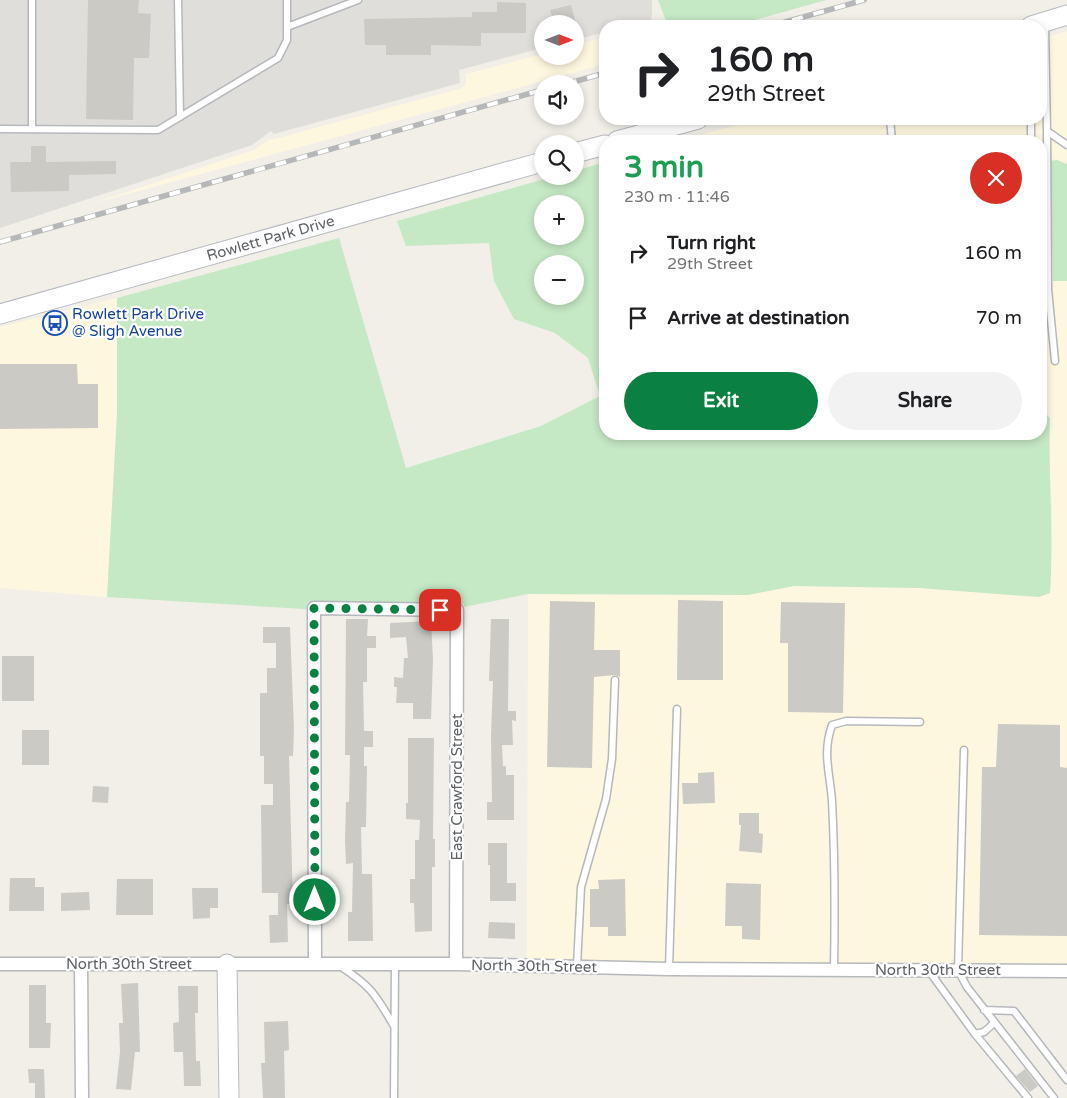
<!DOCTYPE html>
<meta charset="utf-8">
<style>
body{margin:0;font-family:"Varela Round",sans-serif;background:#f2f2f2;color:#202124;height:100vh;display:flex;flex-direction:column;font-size:19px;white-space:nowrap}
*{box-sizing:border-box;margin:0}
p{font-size:16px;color:#757577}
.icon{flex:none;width:28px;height:28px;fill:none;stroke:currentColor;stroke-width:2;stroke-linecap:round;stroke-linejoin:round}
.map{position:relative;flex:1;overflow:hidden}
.panel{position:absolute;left:599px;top:135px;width:448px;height:305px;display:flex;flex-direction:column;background:#fff;border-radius:20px;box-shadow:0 2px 8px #0003}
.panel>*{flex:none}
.hud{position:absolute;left:599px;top:20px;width:448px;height:105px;border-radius:20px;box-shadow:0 2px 8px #0003;background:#fff;color:#202124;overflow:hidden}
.needle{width:32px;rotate:90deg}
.buttons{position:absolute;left:534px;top:15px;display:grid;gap:10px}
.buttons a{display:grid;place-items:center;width:50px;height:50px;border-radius:50%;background:#fff;box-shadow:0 2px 8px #0003;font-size:25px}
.pin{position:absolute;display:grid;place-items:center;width:42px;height:42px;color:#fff;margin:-21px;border-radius:10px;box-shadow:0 2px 8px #0006}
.me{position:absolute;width:55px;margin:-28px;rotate:0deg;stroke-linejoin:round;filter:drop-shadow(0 0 4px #0008)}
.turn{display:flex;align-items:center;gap:18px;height:105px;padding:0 25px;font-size:22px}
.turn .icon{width:65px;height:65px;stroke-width:2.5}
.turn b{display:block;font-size:35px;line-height:42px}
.round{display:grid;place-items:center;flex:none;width:52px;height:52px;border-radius:26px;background:#f2f2f2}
.head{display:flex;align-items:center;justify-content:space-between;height:85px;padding:0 25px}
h1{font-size:30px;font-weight:700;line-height:38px;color:#1e9e55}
.primary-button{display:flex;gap:10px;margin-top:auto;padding:10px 25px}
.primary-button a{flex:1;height:58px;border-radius:30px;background:#0b8043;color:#fff;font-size:20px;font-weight:700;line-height:58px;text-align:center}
.primary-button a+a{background:#f2f2f2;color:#202124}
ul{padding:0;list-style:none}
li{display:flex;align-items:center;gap:15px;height:65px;padding:0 25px}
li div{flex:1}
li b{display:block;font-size:19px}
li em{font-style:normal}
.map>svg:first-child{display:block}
.commercial{fill:#fef7e0}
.industrial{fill:#e0deda}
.green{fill:#c5e8c5;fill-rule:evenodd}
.building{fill:#cccac5}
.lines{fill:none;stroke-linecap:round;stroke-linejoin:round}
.lane-casing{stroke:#b5b8bc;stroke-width:9}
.street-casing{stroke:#b5b8bc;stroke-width:15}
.secondary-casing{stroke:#b6babf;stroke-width:21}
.lane{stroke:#fff;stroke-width:6}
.street{stroke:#fff;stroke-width:12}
.secondary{stroke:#fff;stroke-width:19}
.rail-casing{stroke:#b6b7b8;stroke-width:5.5}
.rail{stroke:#fff;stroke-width:4;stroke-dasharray:11;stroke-linecap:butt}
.route{stroke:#0b8043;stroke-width:9;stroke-dasharray:0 16.2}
.labels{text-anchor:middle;stroke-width:4.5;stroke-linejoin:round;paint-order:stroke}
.street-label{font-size:15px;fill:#5f6368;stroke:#fff}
.transit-label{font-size:15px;fill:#164399;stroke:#fff;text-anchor:start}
</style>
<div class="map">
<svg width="1067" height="1098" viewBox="0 0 1067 1098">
<rect width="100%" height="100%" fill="#f1efe8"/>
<!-- commercial -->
<path class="commercial" d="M1067 31V164L1053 281H1067V965L669 963 527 959 528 594 748 595 794 586 919 588 1039 597 1050 592 1052 510 1049 460 1050 418 1040 408V141H678L758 119H1040V39Z
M605 37V64L91 204 254 150 270 139H275L462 88 466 84V74L542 54V56H575V45Z
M117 298V414L107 597 0 588V327Z"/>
<!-- industrial -->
<path class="industrial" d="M0 0H652V13L651 20 626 26H605V32L575 40V24H542V48L459 70 460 83 274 134 271 131 252 145 0 228Z"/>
<!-- green -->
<path class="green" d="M658 0H826L733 26H668Z
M1057 160 1067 164V281H1053L1050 161Z
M605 162V434H1040V408L1050 418C1048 477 1054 534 1050 593L1039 597 919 588 794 586 748 595 528 594 464 607V604L308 602 307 608 305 609 107 597 117 414V298L339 238 406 468 541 426 600 396 588 358 555 333 514 319 494 281 489 243 406 246 397 221 555 176H575V171ZM542 204H575V236H542ZM542 264H575V296H542Z"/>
<!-- building -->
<path class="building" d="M88 0H139L138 13 151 14 149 58H134L133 120 86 119Z
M497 2 526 3V33H481V46L431 45V55H386V45H365L364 19 472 17V12H497Z
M571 5 576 24H554L550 10Z
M31 146H46V162L116 161V174L69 175V191L11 192 10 162H31Z
M0 364H77L78 384H98V428L0 429Z
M678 600 723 601V680H677Z
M550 601 595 602 594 650H620V677L615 675 594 677 592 768 547 767Z
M781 602 845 603 843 713 788 712V643H780Z
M346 619H368L367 636H376V648H367V682H363L364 731H373V747H364V766H367L366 827H361L362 874H372L373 941H348V912H352L353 863 346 864 345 840 346 802H349L350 755H345Z
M491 619H509L508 711H516V721L512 720 513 745H502L503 766H506V775H514V820H487V802H492L491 736 493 681H489Z
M431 621 433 659 431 719H413V703H396L397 687H394V677L403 678 404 658H408L406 637 390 638V623Z
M263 627H290L294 729 293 756H289L293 904H287L288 942 270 943 269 915H278V893H262L261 805H273V784H264V756H260V693H267V668H276V643H263Z
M2 656H34V701H2Z
M998 724 1060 725V767L1067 768V936L979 935 982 767H996Z
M22 730H49V765H22Z
M408 738H434L433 839H435V867H432V931L415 932 414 903H410V879H415V840H419L420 820 406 819V803H408Z
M714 772 715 803 683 804 682 783H698V773Z
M93 786 109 787 108 803 92 802Z
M739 813H759V833L763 834 762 853 739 851 741 825H739Z
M488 843H507V883H516V901H490V865H488Z
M10 878H35V887H44V911H9Z
M117 879H153V915H116Z
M625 879 626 936H608V927H590V889H599L598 880Z
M726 883 761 884 760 940 742 939V926H725Z
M192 888H218V908H210V918L193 919Z
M89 892 90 910 61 911V893Z
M489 922 515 923V939L488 938Z
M138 983 140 1052H135L131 1090 116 1089 120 1052 119 1023H123L121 984Z
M29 985H46V1023H51L50 1048H29Z
M178 986H198V1013H195L196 1061H200L201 1086H184L183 1052H174L173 1023 179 1022Z
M288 1021 289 1050 284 1051 285 1098H263L261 1063H265L264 1022Z
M28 1069H44L45 1098H35V1083H29Z
M1025 1069 1038 1086 1030 1092 1016 1076Z"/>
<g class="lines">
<defs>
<path id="lane" d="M178 0 180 117
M1045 25 1047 131 1067 145
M287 27 358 0
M890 119 892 141
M0 129 158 130 278 58 287 40V0
M32 129V0
M1047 131 1048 289 1055 361
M1031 141V119
M964 750 958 970 967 987 1054 1098
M340 966C372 987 375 994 394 1026
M577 966 581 887 606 799 612 759 615 680
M669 969 677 709
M834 970C835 913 835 857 832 801 830 772 822 754 832 725L846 721 920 722
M929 971 975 1034 984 1032 994 1023
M984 1010 1014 1011 1067 1080
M975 1034 1028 1098
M394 1098 395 964"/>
<path id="street" d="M0 964H456L669 969 1067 971
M81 964 82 1098
M315 964 314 608 457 610 456 964"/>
<g id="secondary">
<path d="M1031 26 1067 15"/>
<path d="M617 141 698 119"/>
<path d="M575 153 605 145"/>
<path id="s1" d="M0 314 542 162"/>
<path d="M227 964 229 1098"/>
</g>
</defs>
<!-- lane casing -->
<use href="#lane" class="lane-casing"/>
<!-- street casing -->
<use href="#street" class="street-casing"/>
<!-- secondary casing -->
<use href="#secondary" class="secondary-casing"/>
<!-- lane -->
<use href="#lane" class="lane"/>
<!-- street -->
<use href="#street" class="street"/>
<!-- secondary -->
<use href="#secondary" class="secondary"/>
<defs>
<path id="rail" d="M771 26 864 0
M566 84 605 73
M0 242 542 90"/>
</defs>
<!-- rail casing -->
<use href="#rail" class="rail-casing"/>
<!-- rail -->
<use href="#rail" class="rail"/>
</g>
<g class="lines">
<!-- route -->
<path class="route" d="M315 900 314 608 440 610"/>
</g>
<!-- icons -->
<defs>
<symbol id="bus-ring" viewBox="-11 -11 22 22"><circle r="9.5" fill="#fff" stroke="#1a4fb4" stroke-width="1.5"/><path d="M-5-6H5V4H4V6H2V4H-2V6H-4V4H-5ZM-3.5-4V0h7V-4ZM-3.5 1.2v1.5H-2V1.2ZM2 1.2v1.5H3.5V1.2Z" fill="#1a4fb4"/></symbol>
</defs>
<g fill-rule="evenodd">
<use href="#bus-ring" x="41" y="309" width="28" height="28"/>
</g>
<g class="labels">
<!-- street labels -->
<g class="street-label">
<text dy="5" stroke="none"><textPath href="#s1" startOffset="281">Rowlett Park Drive</textPath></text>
<text transform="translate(457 787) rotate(-90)" y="5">East Crawford Street</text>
<text x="129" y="969">North 30th Street</text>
<text transform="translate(534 966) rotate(1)" y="5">North 30th Street</text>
<text x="938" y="975">North 30th Street</text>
</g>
<!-- transit labels -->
<g class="transit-label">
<text x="72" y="319">Rowlett Park Drive<tspan x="72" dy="17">@ Sligh Avenue</tspan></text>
</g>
</g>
</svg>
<div class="buttons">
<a><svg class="needle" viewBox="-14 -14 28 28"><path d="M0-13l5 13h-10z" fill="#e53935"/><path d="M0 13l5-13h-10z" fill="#757577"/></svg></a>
<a><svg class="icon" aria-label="sound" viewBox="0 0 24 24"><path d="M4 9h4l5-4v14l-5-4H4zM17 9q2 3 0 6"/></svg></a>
<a><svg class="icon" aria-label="search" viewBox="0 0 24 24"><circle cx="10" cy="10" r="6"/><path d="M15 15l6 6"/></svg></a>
<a>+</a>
<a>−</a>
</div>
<div class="pin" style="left:440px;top:610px;background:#d93025"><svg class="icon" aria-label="arrive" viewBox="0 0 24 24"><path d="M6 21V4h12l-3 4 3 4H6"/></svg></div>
<svg class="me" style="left:315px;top:900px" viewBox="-20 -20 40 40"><circle r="17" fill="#0b8043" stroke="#fff" stroke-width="3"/><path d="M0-11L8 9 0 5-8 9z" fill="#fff"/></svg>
<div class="hud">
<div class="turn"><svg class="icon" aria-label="right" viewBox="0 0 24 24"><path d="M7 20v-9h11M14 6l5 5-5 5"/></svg><div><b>160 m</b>29th Street</div></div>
</div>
<section class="panel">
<div class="head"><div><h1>3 min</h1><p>230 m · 11:46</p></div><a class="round" style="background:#d93025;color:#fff"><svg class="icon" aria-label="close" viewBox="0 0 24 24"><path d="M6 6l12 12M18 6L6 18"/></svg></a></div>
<ul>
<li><svg class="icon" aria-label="right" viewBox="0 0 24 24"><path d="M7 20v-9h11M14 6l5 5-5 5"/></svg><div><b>Turn right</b><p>29th Street</p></div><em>160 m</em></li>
<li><svg class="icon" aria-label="arrive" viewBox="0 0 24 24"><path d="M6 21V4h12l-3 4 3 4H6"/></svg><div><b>Arrive at destination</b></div><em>70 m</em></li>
</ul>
<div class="primary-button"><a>Exit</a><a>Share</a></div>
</section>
</div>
